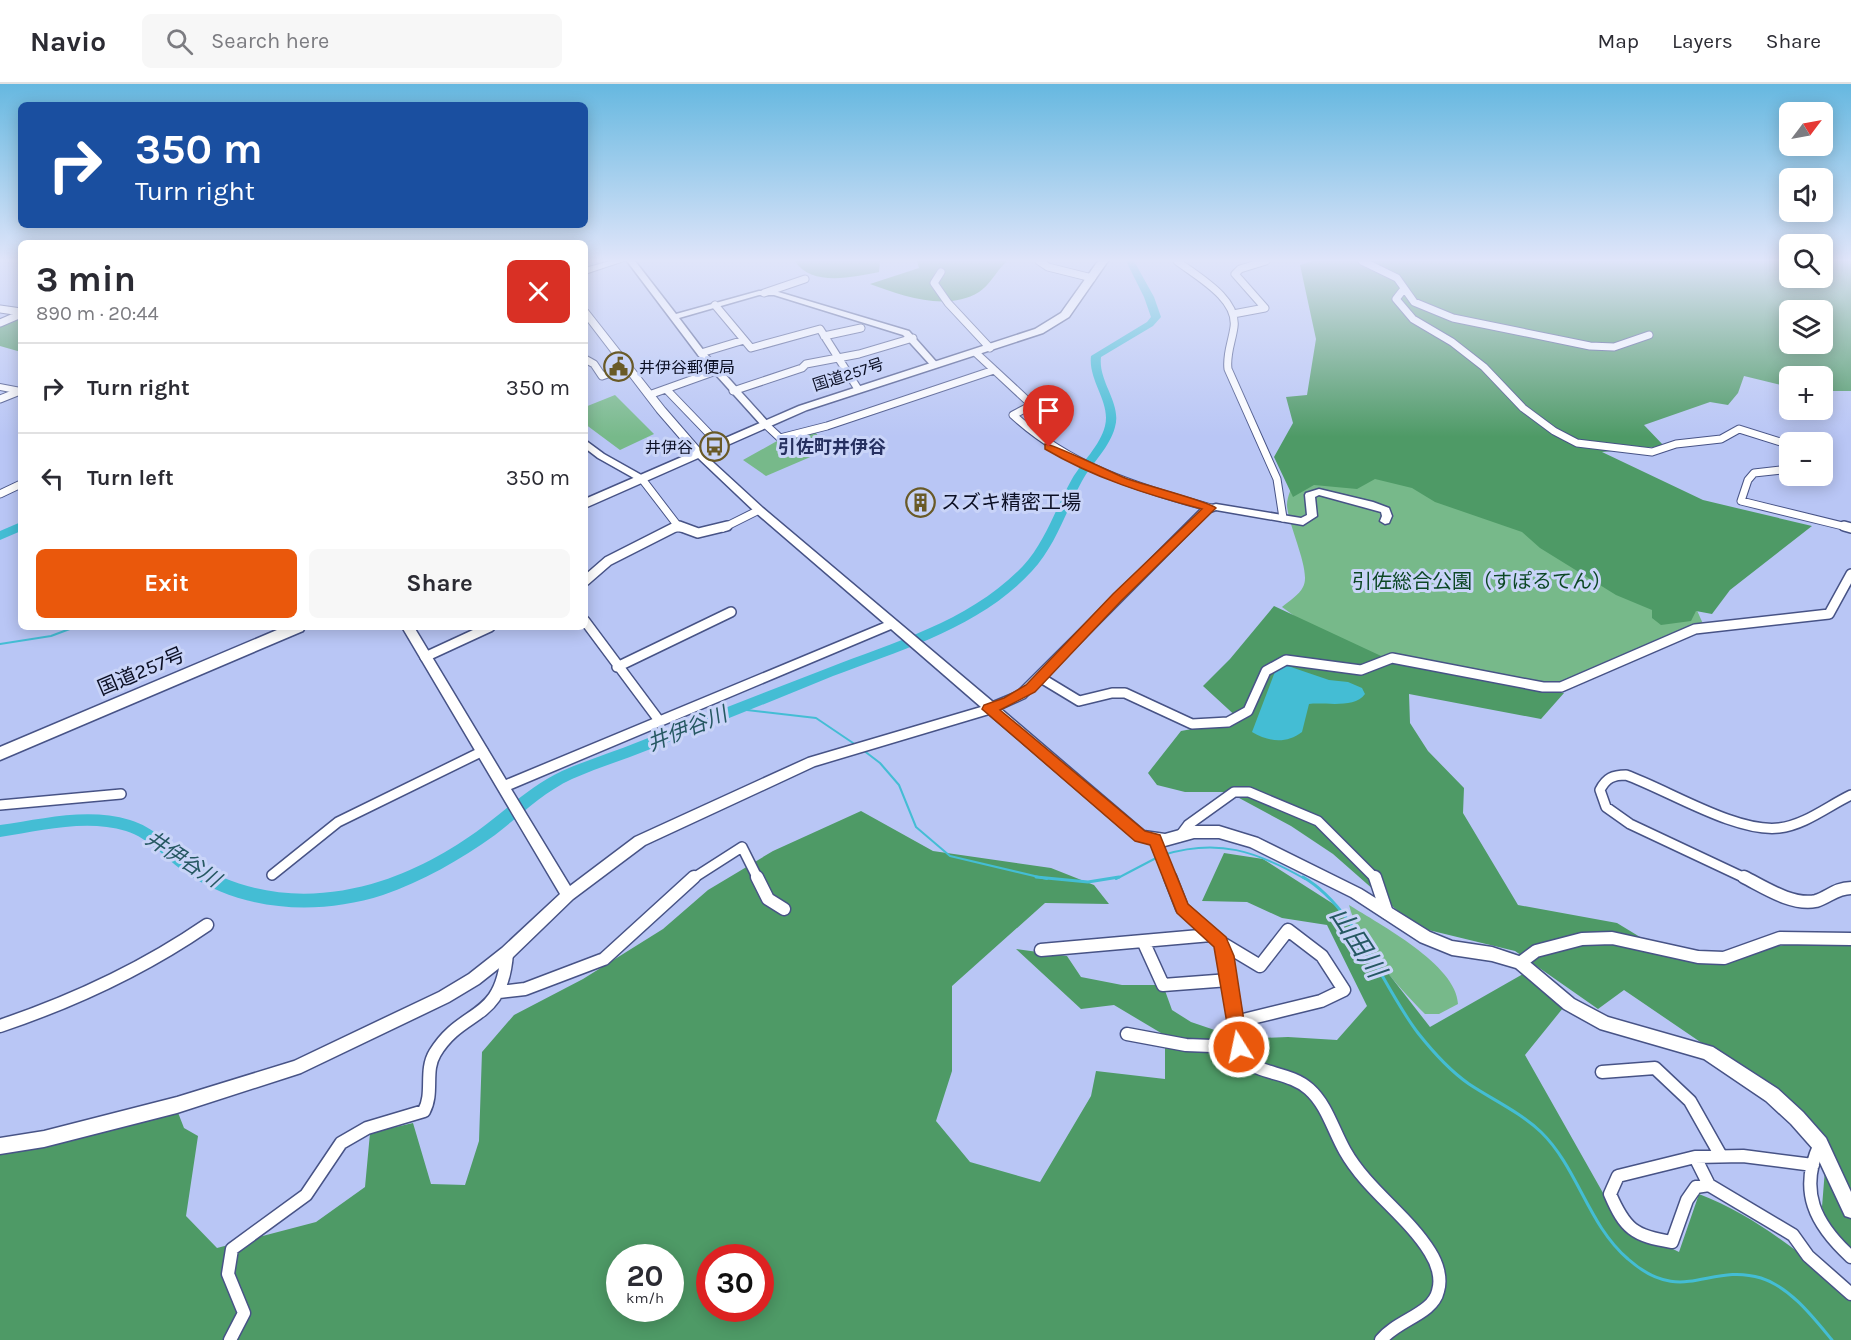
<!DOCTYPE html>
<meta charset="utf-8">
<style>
body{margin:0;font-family:Karla,"Noto Sans JP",sans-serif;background:#f7f7f7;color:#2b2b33;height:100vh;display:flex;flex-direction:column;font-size:22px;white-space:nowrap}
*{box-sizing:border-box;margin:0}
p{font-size:20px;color:#7c7c81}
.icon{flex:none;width:33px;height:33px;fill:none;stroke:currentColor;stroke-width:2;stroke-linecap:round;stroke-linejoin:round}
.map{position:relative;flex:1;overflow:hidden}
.panel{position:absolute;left:18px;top:156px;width:570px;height:390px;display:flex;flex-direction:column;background:#fff;border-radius:9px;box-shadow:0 3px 15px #0003}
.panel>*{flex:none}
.guide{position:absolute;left:18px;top:18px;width:570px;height:126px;border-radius:9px;box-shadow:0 3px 15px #0003;background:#1a4fa0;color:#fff;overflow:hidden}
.needle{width:39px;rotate:58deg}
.tools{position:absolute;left:1779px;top:18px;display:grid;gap:12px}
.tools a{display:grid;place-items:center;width:54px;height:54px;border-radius:9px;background:#fff;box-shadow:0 3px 15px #0003;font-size:30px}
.speed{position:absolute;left:606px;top:1160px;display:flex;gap:12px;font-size:30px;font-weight:700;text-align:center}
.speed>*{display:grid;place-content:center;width:78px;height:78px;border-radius:50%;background:#fff;box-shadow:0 3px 15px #0003;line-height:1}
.speed small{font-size:15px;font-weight:400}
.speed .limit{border:9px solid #d22;background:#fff;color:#111}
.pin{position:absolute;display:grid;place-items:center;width:51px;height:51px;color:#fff;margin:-62px -26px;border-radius:50% 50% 50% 0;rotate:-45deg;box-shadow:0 0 6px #0007}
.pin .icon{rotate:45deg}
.me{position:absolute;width:66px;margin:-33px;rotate:350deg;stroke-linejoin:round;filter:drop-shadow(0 0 4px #0008)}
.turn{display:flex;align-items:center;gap:21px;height:126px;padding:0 18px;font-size:27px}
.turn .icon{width:78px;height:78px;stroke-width:2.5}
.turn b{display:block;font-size:42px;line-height:51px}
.round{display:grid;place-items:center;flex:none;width:63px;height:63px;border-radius:9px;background:#f7f7f7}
.head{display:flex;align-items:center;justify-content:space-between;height:102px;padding:0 18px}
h1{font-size:36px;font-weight:700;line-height:45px}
.cta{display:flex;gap:12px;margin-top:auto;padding:12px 18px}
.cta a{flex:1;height:69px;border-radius:9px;background:#ea580c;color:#fff;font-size:24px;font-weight:700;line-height:69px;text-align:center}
.cta a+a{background:#f7f7f7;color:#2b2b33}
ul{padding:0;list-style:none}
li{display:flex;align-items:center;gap:18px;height:90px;padding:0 18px;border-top:2px solid #e1e1e2}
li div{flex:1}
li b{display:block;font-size:22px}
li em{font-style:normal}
header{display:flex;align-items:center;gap:36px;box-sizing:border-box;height:84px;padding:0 30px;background:#fff;border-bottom:2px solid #e1e1e2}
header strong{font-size:28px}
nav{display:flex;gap:33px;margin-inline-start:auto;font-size:21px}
.search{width:420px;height:54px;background:#f7f7f7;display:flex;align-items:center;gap:15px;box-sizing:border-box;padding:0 21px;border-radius:9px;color:#7c7c81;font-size:22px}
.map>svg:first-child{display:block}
.green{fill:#77b98a}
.forest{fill:#4e9a66;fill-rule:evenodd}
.water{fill:#44bdd4}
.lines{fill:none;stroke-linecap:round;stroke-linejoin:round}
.stream-far1{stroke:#44bdd4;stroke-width:2}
.stream{stroke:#44bdd4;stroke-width:3}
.river{fill:#44bdd4;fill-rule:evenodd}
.minor-far2-casing{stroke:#475386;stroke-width:9}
.minor-far1-casing{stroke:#475386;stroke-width:12}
.minor-casing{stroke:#475386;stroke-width:15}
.tertiary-casing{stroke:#475386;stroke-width:3}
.secondary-casing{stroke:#475386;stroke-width:2}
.trunk-casing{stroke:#475386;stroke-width:3}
.minor-far2{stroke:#fff;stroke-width:7}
.minor-far1{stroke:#fff;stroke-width:9}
.minor{stroke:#fff;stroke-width:12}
.tertiary{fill:#fff;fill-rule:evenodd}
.secondary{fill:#fff;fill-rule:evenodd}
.trunk{fill:#fff;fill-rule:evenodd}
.route{fill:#ea580c;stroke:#983908;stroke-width:1.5}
.labels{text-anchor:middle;stroke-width:6;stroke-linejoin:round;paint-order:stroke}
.far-poi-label{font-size:16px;fill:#0b0f24;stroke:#c9d4f8;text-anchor:start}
.far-street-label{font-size:16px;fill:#0b0f24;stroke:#c9d4f8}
.far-neighbourhood-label{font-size:18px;font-weight:bold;fill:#263060;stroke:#c9d4f8}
.poi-label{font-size:20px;fill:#0b0f24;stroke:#c9d4f8;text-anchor:start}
.park-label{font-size:20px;fill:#0c4724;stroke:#c9d4f8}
.street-label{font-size:20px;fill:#0b0f24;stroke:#c9d4f8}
.water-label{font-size:21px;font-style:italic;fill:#265862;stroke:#c9d4f8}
.near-water-label{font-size:26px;font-style:italic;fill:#265862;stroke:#c9d4f8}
</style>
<header>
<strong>Navio</strong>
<div class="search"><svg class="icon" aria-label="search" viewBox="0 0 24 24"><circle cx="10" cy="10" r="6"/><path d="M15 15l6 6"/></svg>Search here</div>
<nav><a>Map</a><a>Layers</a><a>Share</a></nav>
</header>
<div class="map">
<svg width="1851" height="1256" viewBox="0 0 1851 1256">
<rect width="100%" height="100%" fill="#b9c6f5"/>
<!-- green -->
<path class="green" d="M615 311 654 350 620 366 585 340V323Z
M815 348 829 365 766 392 743 376 777 357Z
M1314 385 1508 410 1695 522 1704 542 1564 598 1545 600 1378 574 1326 555 1282 523C1289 517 1299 511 1303 503 1312 488 1288 442 1287 421 1287 412 1293 401 1295 393Z
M1349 821C1379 840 1457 881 1458 920L1439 930H1425C1398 903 1358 858 1349 821Z"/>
<!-- forest -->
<path class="forest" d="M795 177H880L879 188C853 193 811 203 795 177Z
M917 177H1007C997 186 989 202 979 208 946 228 903 212 870 200L919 184Z
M1312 177H1789L1790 194H1822L1823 177H1851V307H1823L1822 292H1790L1789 303 1744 292 1738 309 1728 321 1710 318 1644 341 1664 362 1602 368 1703 416 1812 442 1730 506 1712 530 1696 527 1691 537 1661 541 1652 534V526L1616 511 1540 464 1522 448 1435 418 1412 404 1375 395 1357 405 1314 401 1293 413 1274 373 1293 339 1286 313 1307 311 1316 255 1300 181ZM1790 226H1822V260H1790Z
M21 233V268L0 262V241Z
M1274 522 1394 578 1564 609 1541 635 1409 610 1410 639 1428 667 1464 704 1463 729 1518 821 1617 839 1663 867 1724 874 1784 861 1851 858V1167L1830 1145 1822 1123 1827 1060 1781 1013 1624 906 1598 925 1515 867 1416 843 1333 770 1291 742 1228 708H1185L1157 701 1148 689 1181 647 1240 636 1203 602 1230 575Z
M861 727 933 767 1051 784 1094 801 1109 820 1045 819 952 902V987L936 1037 970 1078 1040 1098 1091 1012 1096 987 1165 995V954L1161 949 1114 921 1081 925 1016 865 1067 872 1081 893 1122 901H1163L1172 926 1191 938 1250 958 1261 954 1288 953 1337 956 1367 922 1327 841 1282 834 1247 818 1202 817 1224 769 1263 775 1335 821 1430 943 1523 890 1563 924 1525 971 1620 1139 1679 1168 1699 1110C1757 1132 1803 1172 1851 1210V1256H0V1070L74 1048 122 1043 177 1026 184 1044 198 1052 186 1132 217 1164 316 1138 365 1103 370 1049 413 1039 431 1100 465 1101 479 1057 482 968 514 931 583 895 663 845 708 806 773 767ZM620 1173H670V1224H620ZM710 1173H760V1224H710Z"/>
<!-- water -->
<path class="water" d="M1285 581 1329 596 1348 598 1362 604 1365 610C1354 625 1326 618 1309 620L1302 648C1286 660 1269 658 1252 648L1276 585Z"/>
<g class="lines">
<!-- stream-far1 -->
<path class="stream-far1" d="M0 560 51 552 75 543
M738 625 816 634 856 661
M863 666 880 679 899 701 916 743 950 772 1047 795
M1163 771C1218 754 1256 767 1305 795
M1116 795 1158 773"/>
<!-- stream -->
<path class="stream" d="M1036 793 1088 798 1119 793
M1303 793C1356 824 1381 901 1418 949 1433 968 1449 986 1469 1000 1493 1016 1520 1028 1541 1048 1578 1084 1588 1141 1628 1175 1682 1223 1709 1178 1761 1194 1790 1203 1813 1233 1832 1256"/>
<!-- river -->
<path class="river" d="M1126 177H1134L1154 213 1161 233 1153 242 1101 273C1098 298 1122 319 1115 343 1110 363 1092 379 1082 397 1066 427 1056 461 1032 487 981 543 901 566 833 592 772 617 710 642 648 666 623 676 597 684 572 695 542 709 521 731 495 751 460 776 423 797 383 811 317 832 244 828 186 789 167 776 149 754 126 747 85 735 41 747 0 753V741C43 735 88 723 130 736 154 743 170 762 190 776 248 814 316 818 381 797 419 785 457 763 488 739 513 720 534 700 562 687 587 676 613 668 638 658 702 633 765 608 828 584 895 558 972 536 1023 482 1046 457 1055 425 1072 395 1082 378 1100 362 1105 342 1111 318 1088 297 1091 272L1147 238 1151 233 1144 213Z
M21 438V447L0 456V447Z"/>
<defs>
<path id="minor-far2" d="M1039 177 1048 183 1092 194
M1177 177C1196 192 1238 214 1234 243 1232 258 1226 270 1228 285L1277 395 1283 434
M1362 177 1397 194 1414 218 1453 234 1590 262 1614 263 1649 251
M941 188 934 199 948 219 990 264
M1403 206 1396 215 1413 235 1452 258 1484 283 1523 324 1554 347 1577 359 1652 368 1676 360 1721 355 1739 345 1790 361
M764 209 805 195
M715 221 751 264 820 245 858 305
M0 225 21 228
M1233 230 1265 224 1235 190 1240 185 1266 177
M0 239 21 230
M824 252 861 244
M701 269 744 256
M976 269 1032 321 1013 331C1070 383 1138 404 1211 424
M585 275 594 280 602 292 628 283
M666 305 720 361
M733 307 802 284 806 280 859 270 913 254
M649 311 716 287
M0 315 20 307
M765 340 780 354 827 342 994 286
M1790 385 1754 389 1748 396 1741 417 1851 444
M642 395 678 442
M0 410 21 400
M674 444H682
M723 444 759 426"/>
<path id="minor-far1" d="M679 442 698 449 727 442
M1844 442 1851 444
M585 497 608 477 677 442
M585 537 658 635
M425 573 490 543
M617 583 731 528
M1041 594 1079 617 1112 609H1125L1192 640 1228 638 1248 627 1266 587 1286 576 1361 586 1392 574 1543 603H1561L1695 545 1829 530 1851 490
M0 721 121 710
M1179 753 1188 741 1234 708H1249L1318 737 1376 795
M1155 756 1170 795
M272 791 338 738 483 667
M692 795 742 763 758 795
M1747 795 1630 740 1606 723 1600 706C1606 694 1613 691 1626 691 1668 706 1736 749 1779 744 1805 741 1828 722 1851 711"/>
<path id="minor" d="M757 793 768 815 784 825
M1170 793 1182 824 1220 858 1226 872 1243 975C1262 991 1290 988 1309 1005 1327 1021 1333 1046 1345 1067 1367 1106 1407 1131 1430 1168 1437 1179 1442 1194 1438 1207 1433 1230 1397 1236 1381 1256
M1375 793 1387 829
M1744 793C1764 803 1792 822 1816 817 1829 813 1836 804 1851 804
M1143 857 1163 901 1229 896
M1220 858 1260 882 1288 846 1322 872 1344 906 1321 917 1235 938
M1041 866 1211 851
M1520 879 1536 867 1582 855 1612 854 1698 873 1724 874 1780 854 1851 855
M499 908 525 905 604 875 694 793
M0 942C74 917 143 885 207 841
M1127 950 1186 961 1239 963
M1602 988 1655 984 1690 1017 1721 1072
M1820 1060C1798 1107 1815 1140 1851 1173
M1695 1073 1709 1101
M1813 1081 1743 1072 1695 1073 1618 1092 1610 1110C1625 1145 1634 1152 1672 1158L1687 1116 1696 1103 1709 1101 1793 1151 1808 1172 1851 1210
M230 1256 244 1229 228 1190 232 1165 306 1111 341 1059 367 1044 424 1027C434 1009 424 987 435 969 463 923 502 939 507 869"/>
<path id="tertiary" d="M627 177H635L676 230 759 207H775L909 247 940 282 933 284 903 251 774 211H759L679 234 704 267 770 340 768 342H762L698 271Z
M585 356 604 370 645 393V397H639L598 374 585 364Z
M700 368 703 369 763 424 993 618 1017 608 1203 423 1216 420 1301 434 1307 431 1305 411 1306 409 1319 405 1373 418 1389 424 1392 432 1389 439 1385 440 1380 437 1382 432 1381 428 1319 411 1315 413 1317 432 1303 441 1216 426 1210 428 1025 614 1001 625 1144 747 1165 750 1194 742H1219L1258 754 1361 805 1430 848 1452 857 1492 863 1525 874 1574 915 1608 933 1713 963 1778 1005 1803 1028 1826 1054 1851 1108V1134L1845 1132 1814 1066 1791 1040 1766 1017 1704 975 1600 945 1564 925 1516 884 1492 877 1452 871 1420 858 1351 813 1250 763 1219 754H1194L1165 762 1136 756 989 630 815 682 645 761 573 815 512 874 479 900 449 918 301 989 177 1029 44 1063 0 1070V1054L44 1047 177 1013 294 977 439 908 469 890 502 864 560 810 402 543H414L506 696 884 539 755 428 697 373 695 371ZM891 545 981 623 808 674 635 753 570 802 511 705Z"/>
<path id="secondary" d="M610 177H624L585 190V184Z
M585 225 588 226 665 324 704 369V373H696L657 328 585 234Z
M0 300 21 304V310L0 306Z"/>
<path id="trunk" d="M1098 177H1108L1069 233 1043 249 807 326 585 424V415L799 322 1035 245 1061 229Z
M284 543H305L303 547 0 676V663Z"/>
</defs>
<!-- minor-far2 casing -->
<use href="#minor-far2" class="minor-far2-casing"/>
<!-- minor-far1 casing -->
<use href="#minor-far1" class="minor-far1-casing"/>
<!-- minor casing -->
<use href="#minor" class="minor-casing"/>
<!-- tertiary casing -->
<use href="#tertiary" class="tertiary-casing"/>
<!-- secondary casing -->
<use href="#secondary" class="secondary-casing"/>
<!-- trunk casing -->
<use href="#trunk" class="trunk-casing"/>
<!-- minor-far2 -->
<use href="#minor-far2" class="minor-far2"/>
<!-- minor-far1 -->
<use href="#minor-far1" class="minor-far1"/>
<!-- minor -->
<use href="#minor" class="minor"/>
<!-- tertiary -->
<use href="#tertiary" class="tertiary"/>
<!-- secondary -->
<use href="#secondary" class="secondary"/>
<!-- trunk -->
<use href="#trunk" class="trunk"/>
</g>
<!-- sky -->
<linearGradient id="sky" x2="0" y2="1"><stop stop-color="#66b8e0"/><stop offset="0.5" stop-color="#e0e5fa"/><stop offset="1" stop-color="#e0e5fa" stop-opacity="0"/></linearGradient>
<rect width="1851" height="353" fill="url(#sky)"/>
<!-- route -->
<path class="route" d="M1045 360C1051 359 1113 389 1125 394 1140 400 1211 418 1216 424L1121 517 1035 608 1000 626 1145 747 1160 751 1188 820 1226 853 1228 858 1234 872 1248 963 1245 969 1239 971 1233 969 1231 963 1214 863 1177 829 1150 761 1135 757 982 625 984 621 1004 614 1026 601 1113 510 1202 425C1148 411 1094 394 1045 365Z"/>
<!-- icons -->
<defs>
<symbol id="civic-ring" viewBox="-11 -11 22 22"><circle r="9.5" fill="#c9d4f8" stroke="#695a27" stroke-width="1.5"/><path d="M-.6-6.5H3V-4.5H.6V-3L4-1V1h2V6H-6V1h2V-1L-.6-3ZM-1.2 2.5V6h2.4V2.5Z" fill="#695a27"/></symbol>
<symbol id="bus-ring" viewBox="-11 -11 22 22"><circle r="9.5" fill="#c9d4f8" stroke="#695a27" stroke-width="1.5"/><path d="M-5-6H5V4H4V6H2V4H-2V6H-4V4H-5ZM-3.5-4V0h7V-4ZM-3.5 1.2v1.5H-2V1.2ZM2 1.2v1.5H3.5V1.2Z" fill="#695a27"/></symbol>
<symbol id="building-ring" viewBox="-11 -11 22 22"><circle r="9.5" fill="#c9d4f8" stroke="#695a27" stroke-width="1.5"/><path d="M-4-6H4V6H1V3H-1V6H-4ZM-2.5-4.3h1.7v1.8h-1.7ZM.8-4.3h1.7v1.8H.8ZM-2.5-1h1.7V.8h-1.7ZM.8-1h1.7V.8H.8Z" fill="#695a27"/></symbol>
</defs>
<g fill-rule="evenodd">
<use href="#civic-ring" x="602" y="266" width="33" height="33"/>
<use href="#bus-ring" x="698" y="346" width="33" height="33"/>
<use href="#building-ring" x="904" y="402" width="33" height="33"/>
</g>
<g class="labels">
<!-- far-poi labels -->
<g class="far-poi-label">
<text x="639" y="289">井伊谷郵便局</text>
<text x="693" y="369" text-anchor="end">井伊谷</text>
</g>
<!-- far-street labels -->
<g class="far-street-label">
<text transform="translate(848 290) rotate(-18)" y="6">国道257号</text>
</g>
<!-- far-neighbourhood labels -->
<g class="far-neighbourhood-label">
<text x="832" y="369">引佐町井伊谷</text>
</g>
<!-- poi labels -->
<g class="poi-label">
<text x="941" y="425">スズキ精密工場</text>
</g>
<!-- park labels -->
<g class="park-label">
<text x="1482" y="504">引佐総合公園（すぽるてん）</text>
</g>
<!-- street labels -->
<g class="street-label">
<text transform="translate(141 587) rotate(-23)" y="7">国道257号</text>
</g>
<!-- water labels -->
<g class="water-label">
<text transform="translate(687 645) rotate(-22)" y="7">井伊谷川</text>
<text transform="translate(183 775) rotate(33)" y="7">井伊谷川</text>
</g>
<!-- near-water labels -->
<g class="near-water-label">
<text transform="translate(1358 858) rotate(57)" y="9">山田川</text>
</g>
</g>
</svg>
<div class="tools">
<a><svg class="needle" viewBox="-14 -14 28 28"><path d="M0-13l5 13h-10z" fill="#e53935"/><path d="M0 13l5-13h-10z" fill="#7c7c81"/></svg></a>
<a><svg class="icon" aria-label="sound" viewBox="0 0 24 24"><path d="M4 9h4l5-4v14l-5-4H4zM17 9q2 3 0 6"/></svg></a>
<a><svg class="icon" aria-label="search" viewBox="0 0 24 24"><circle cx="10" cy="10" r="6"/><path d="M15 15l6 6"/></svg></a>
<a><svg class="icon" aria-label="layers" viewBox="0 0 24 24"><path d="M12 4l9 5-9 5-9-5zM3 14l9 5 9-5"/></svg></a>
<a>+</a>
<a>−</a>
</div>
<div class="speed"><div>20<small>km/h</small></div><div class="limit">30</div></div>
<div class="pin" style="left:1049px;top:363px;background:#d93025"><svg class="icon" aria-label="arrive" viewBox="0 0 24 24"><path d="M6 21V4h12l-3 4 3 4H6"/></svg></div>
<svg class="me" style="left:1239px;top:963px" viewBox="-20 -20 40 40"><circle r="17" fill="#ea580c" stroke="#fff" stroke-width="3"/><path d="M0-11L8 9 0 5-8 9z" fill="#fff"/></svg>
<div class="guide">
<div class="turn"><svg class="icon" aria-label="right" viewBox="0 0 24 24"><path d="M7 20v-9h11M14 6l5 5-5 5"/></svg><div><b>350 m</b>Turn right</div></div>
</div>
<section class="panel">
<div class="head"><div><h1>3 min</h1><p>890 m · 20:44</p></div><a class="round" style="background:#d93025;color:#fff"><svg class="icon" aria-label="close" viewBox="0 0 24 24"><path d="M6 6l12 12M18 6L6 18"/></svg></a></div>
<ul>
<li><svg class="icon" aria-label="right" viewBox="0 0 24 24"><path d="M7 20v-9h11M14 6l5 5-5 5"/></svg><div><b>Turn right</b></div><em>350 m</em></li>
<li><svg class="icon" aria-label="left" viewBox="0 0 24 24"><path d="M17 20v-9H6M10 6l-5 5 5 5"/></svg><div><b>Turn left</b></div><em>350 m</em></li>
</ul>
<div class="cta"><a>Exit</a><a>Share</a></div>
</section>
</div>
